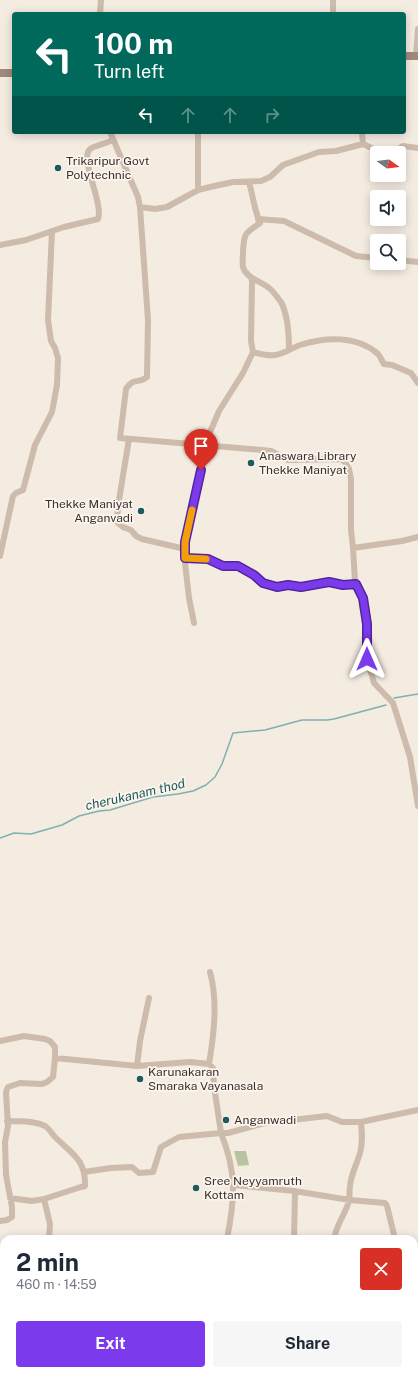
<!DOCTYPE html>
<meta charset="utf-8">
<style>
body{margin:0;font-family:"Public Sans",sans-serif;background:#f6f6f7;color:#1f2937;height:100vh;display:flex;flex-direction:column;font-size:15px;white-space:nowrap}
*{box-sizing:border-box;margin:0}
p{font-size:13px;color:#747a83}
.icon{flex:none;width:22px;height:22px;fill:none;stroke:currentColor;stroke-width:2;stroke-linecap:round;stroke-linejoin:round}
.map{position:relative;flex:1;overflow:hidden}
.side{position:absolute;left:0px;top:1235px;width:418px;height:140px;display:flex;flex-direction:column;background:#fff;border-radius:12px 12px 0 0;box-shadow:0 2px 10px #0003}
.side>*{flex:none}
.hud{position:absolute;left:12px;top:12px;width:394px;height:122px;border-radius:4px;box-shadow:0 2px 10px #0003;background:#00695c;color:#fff;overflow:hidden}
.needle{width:26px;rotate:105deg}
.controls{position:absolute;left:370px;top:146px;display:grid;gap:8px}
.controls a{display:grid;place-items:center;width:36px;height:36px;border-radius:4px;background:#fff;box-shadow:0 2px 10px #0003;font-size:20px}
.pin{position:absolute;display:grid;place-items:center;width:34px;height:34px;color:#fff;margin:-41px -17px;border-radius:50% 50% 50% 0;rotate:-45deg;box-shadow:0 0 4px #0007}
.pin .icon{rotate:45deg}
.me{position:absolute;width:44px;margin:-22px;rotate:0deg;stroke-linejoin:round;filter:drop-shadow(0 0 3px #0008)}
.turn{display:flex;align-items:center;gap:14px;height:84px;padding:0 16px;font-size:18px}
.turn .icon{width:52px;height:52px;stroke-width:2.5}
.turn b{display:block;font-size:28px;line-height:34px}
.lanes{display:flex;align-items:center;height:38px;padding:0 16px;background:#0003;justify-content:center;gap:20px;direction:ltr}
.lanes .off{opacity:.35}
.round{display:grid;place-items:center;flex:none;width:42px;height:42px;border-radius:4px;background:#f6f6f7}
.overview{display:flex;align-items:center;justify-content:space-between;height:68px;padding:0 16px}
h1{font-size:24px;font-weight:700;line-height:30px}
.primary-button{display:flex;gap:8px;margin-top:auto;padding:8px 16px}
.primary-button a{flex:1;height:46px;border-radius:4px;background:#7c3aed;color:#fff;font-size:16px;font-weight:700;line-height:46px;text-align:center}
.primary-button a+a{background:#f6f6f7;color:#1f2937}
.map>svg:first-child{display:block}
.green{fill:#b8c4a0}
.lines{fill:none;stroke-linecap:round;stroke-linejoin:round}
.stream{stroke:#7fb0b2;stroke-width:1.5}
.street{stroke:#cdbbac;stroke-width:6}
.secondary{stroke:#a18a7d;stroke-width:8}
.route-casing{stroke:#51269a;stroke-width:10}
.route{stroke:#7c3aed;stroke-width:7}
.slow{stroke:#f59e0b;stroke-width:7}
.poi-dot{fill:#1f5a5e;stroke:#fbf5ee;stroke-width:1.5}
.labels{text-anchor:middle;stroke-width:3.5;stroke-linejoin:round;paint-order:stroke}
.poi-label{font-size:12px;fill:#3b302b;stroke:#fbf5ee;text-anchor:start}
.water-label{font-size:13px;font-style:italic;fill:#1f5a5e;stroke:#fbf5ee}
</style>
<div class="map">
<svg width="418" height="1375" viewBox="0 0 418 1375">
<rect width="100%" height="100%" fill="#f4ebe1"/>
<!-- green -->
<path class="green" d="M234 1151H246L249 1165 238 1166Z"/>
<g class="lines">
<!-- stream -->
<path class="stream" d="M394 698 418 694
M0 838 14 833 31 834 62 825 79 816 99 811 110 810 153 797 178 794 193 791 206 785 215 777 222 764 233 733 265 730 302 720H327L334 719 386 705"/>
<!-- street -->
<path class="street" d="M100 14 101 0
M333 14V0
M416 56 418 29
M110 132 138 197 140 207 148 320 147 377C139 384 133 377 126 389L120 438 262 450 271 451 288 460 341 459 345 462 349 469 351 479V530L353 548
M198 132V190
M363 144 376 150 392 153 403 146 418 148
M249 182C253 196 254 209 260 223 245 234 244 232 243 252 243 257 242 263 243 267 246 278 262 282 269 288 274 292 277 297 281 302 288 315 289 335 289 350
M140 207 155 209 167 207 198 190 210 187 233 182 261 181 270 177 283 165 319 152 336 151 363 144 362 132
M258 219 284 221 356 256 377 258
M0 245 26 240 64 227 98 219C104 204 79 158 90 149 93 146 108 143 113 140
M399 260 418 262
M251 277 252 281 251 341 253 352C260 354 267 356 275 355 284 354 292 348 300 345 325 337 357 335 378 354 380 356 382 361 384 364L392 365 411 373 418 383
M129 439 119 500 117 518 118 523 123 527 131 530 136 536 142 539 185 549
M418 537 402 541 353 548 355 581 363 598 367 624V659L374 683 393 703 410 757 418 806
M0 556 13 496 16 493 23 490 35 445 52 412 57 385 58 358 55 348 51 341 48 320 52 231
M185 558 207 559 223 566H237L254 575 263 583 277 587 288 585 301 587 329 582 343 585 356 583
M194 623 189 598 184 554 185 542 199 482 205 444 219 411 243 373 253 352
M0 1041 24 1036 45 1039 50 1041 55 1047V1058L137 1066 190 1062 209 1064 213 1068 214 1086 221 1133H228L265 1123 327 1116 342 1122H361L418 1110
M209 1064C214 1034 218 1001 210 972
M137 1066 140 1041 149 998
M7 1121C19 1122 34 1120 45 1126 50 1129 51 1133 55 1137 71 1153 86 1159 85 1186L81 1187 44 1199 32 1201 10 1198
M84 1172 111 1168 132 1167 139 1173 153 1172 161 1147 179 1137 221 1133C237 1173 235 1198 227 1239
M234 1185 294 1191 350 1200 385 1203 387 1206 395 1239
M44 1199 50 1224 49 1239
M0 1221 7 1220 12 1217V1207L6 1175 5 1142 8 1126 6 1092 8 1087 20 1083 42 1084 47 1082 53 1077 55 1058
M294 1239 295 1191
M334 1239C336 1225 345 1215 349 1201 350 1196 349 1191 350 1186 351 1174 357 1164 360 1153 363 1143 362 1133 361 1122
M414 1288H418
M54 1371V1375
M349 1371 350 1375
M99 1375 100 1371"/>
<!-- secondary -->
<path class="secondary" d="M404 56H418
M0 73H14"/>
</g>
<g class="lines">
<defs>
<path id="route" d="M201 470 185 542V558L208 559 223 566H238L254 575 263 583 277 587 288 585 301 587 329 582 343 585 356 584 363 598 367 624V659"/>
</defs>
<!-- route casing -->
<use href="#route" class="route-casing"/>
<!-- route -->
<use href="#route" class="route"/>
<!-- slow -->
<path class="slow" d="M192 510 185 542V558L206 559"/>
</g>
<!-- markers -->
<g class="poi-dot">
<circle cx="58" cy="168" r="4"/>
<circle cx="251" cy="463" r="4"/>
<circle cx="141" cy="511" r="4"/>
<circle cx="140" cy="1079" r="4"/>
<circle cx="226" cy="1120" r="4"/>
<circle cx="196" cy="1188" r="4"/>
</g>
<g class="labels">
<!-- poi labels -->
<g class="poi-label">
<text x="66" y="165">Trikaripur Govt<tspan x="66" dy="14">Polytechnic</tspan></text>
<text x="259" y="460">Anaswara Library<tspan x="259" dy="14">Thekke Maniyat</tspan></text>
<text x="133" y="508" text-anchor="end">Thekke Maniyat<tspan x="133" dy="14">Anganvadi</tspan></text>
<text x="148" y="1076">Karunakaran<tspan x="148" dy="14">Smaraka Vayanasala</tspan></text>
<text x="234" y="1124">Anganwadi</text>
<text x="204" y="1185">Sree Neyyamruth<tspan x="204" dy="14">Kottam</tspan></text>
</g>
<!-- water labels -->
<g class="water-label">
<text transform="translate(135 794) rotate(-13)" y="5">cherukanam thod</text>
</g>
</g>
</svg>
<div class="controls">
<a><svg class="needle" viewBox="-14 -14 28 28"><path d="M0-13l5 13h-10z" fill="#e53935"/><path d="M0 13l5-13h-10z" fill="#747a83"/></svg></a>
<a><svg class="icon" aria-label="sound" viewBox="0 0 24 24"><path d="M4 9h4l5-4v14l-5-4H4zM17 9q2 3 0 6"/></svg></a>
<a><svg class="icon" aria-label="search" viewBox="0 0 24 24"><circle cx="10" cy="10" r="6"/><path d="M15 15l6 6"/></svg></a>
</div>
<div class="pin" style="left:201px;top:470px;background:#d93025"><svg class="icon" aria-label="arrive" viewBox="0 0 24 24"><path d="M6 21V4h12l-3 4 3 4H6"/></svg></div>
<svg class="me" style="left:367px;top:659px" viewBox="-20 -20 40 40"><path d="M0-17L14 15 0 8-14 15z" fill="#7c3aed" stroke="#fff" stroke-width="4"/></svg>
<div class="hud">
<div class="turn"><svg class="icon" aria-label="left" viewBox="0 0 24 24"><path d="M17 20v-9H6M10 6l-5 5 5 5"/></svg><div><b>100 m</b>Turn left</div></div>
<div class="lanes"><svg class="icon" aria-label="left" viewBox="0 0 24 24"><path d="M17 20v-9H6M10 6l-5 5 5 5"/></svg><svg class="icon off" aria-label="ahead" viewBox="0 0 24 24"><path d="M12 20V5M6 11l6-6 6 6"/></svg><svg class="icon off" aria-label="ahead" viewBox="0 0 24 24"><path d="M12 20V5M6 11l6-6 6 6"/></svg><svg class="icon off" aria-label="right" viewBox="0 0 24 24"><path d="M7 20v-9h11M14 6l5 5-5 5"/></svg></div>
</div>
<section class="side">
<div class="overview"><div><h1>2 min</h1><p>460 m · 14:59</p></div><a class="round" style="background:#d93025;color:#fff"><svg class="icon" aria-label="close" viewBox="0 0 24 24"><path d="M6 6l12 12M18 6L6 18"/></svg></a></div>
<div class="primary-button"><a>Exit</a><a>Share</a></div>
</section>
</div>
